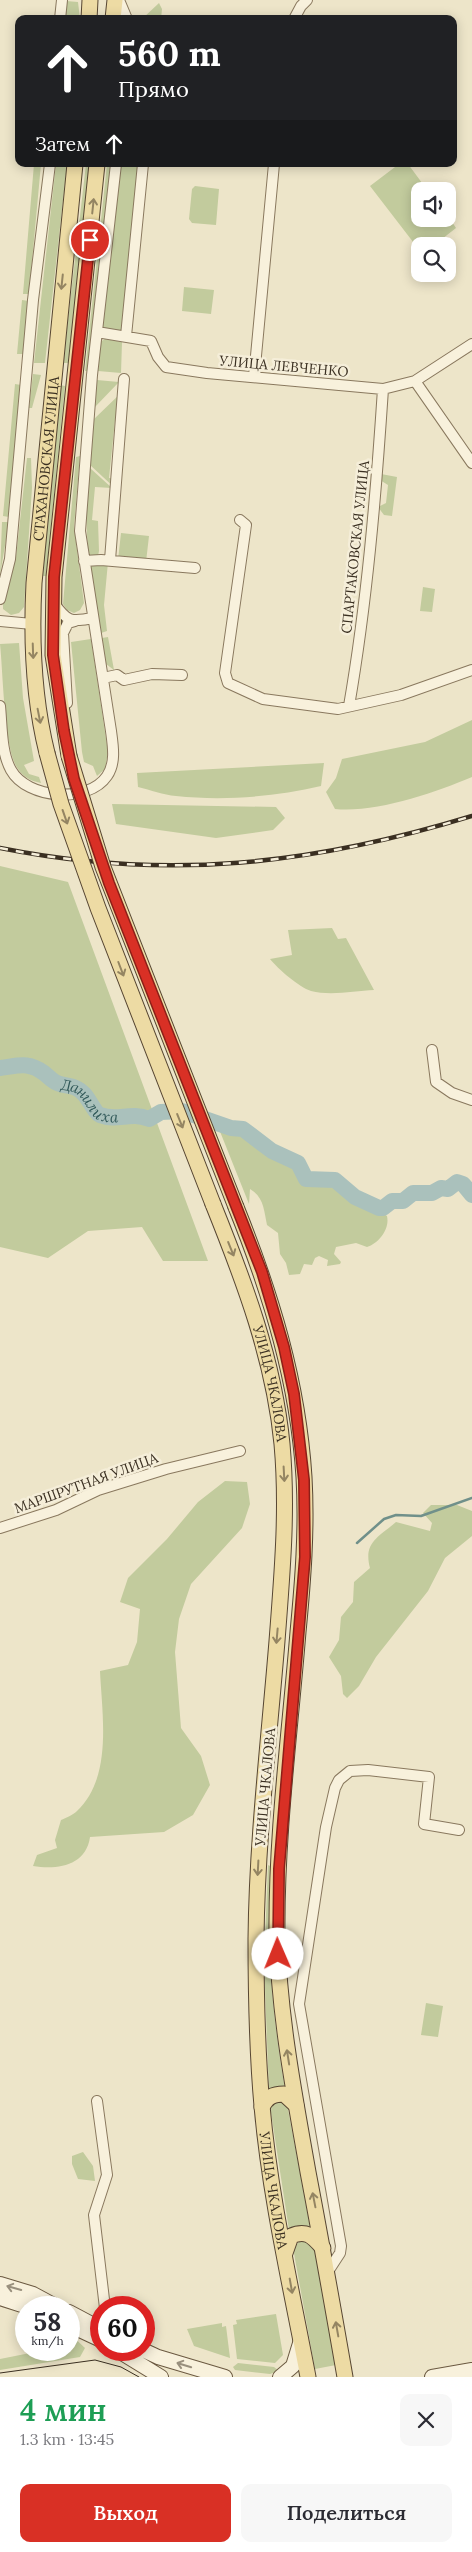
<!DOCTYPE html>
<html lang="ru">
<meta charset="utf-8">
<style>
body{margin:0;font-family:Lora,serif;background:#f7f7f7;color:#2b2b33;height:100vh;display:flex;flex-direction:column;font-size:19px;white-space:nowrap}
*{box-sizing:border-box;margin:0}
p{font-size:16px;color:#7c7c81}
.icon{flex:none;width:28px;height:28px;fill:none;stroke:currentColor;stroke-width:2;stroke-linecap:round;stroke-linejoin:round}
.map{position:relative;height:2377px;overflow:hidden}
.details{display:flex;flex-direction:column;background:#fff;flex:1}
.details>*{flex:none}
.top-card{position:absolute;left:15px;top:15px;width:442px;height:152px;border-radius:10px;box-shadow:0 2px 12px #0003;background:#202124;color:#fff;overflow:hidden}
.tools{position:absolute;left:411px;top:182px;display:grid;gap:10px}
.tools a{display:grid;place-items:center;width:45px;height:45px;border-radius:10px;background:#fff;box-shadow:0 2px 12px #0003;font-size:25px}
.speed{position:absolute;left:15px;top:2296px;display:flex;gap:10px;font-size:25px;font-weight:700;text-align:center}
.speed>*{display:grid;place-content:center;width:65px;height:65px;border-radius:50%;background:#fff;box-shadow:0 2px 12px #0003;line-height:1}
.speed small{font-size:12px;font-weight:400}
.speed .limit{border:8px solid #d22;background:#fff;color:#111}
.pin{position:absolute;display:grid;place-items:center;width:42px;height:42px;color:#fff;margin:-21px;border:2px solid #fff;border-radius:50%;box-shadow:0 1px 5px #0007}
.me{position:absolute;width:55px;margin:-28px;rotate:359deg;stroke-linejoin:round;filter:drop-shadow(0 0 4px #0008)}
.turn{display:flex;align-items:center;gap:18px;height:105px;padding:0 20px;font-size:22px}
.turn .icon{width:65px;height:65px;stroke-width:2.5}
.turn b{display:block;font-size:35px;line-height:42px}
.then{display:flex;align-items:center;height:48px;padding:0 20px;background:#0003;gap:10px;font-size:19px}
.round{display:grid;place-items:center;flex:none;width:52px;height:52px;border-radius:10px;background:#f7f7f7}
.summary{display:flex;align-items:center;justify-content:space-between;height:85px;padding:0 20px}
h1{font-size:30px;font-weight:600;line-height:38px;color:#1e9e55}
.cta{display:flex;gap:10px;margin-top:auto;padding:10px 20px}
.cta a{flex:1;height:58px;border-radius:10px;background:#d93025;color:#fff;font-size:20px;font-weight:600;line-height:58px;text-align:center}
.cta a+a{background:#f7f7f7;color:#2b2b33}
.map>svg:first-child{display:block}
.green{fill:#c2cb9d}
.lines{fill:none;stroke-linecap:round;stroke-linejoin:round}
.stream{stroke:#70908a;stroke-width:2.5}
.river{stroke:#aac1bc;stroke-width:16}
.minor-casing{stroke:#89785e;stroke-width:12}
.secondary-casing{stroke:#6b5941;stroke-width:16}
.primary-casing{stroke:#574632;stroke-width:17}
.minor{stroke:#f8f1dc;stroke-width:10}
.secondary{stroke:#f8f1dc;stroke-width:14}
.primary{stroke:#eddba4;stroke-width:15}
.tram{stroke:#3a2f21;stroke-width:1}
.rail-casing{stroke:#3a2f21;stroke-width:4.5}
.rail{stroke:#f5eed9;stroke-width:2.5;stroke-dasharray:8;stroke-linecap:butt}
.primary-bridge-casing{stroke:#574632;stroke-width:17;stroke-linecap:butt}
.primary-bridge{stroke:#eddba4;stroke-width:15}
.oneway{stroke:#948562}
.oneway2{stroke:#99907e}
.route-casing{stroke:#8d1f18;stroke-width:12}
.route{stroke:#d93025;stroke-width:9}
.labels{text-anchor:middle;stroke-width:5;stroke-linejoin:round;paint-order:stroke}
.street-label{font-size:14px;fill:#3a2f21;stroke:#f5eed9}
.water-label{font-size:15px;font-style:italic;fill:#315959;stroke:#f5eed9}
</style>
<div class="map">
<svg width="472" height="2377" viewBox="0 0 472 2377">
<rect width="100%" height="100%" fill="#ede5c9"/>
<!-- green -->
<path class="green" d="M66 1 78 2 80 19H64Z
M159 3 162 9 161 19H142Z
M34 164H41L29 294H23Z
M56 164H67L45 363H34Z
M86 164H91L68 363H63Z
M107 164H112L91 371H85Z
M121 164H140L121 332 104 330 102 327Z
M399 164H408L428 191H420V219H448V216L456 228 433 246H420V251L370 186Z
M195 186 219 189 216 225 192 223 189 219 192 189Z
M184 287 214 290 211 314 182 311Z
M22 300 29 301 24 354H17Z
M105 339 122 342 121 373 98 371 100 342Z
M33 374 41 375 32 408H29Z
M97 380 119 382 94 408Z
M15 384 21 385 9 517 3 516Z
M60 385 65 386 46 576H43L44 556Z
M122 392 121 420H115L109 478 118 479 117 490 89 464 93 420Z
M80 456 74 527 84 603 80 610 74 613 67 610 63 604 76 457Z
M27 458H31L32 488 24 607 19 613 11 615 3 609V602L16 557Z
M90 468 112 488 95 487 92 520 98 521 99 551 98 556H88L86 512Z
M381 474 397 477 392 516 384 515 378 507 386 503 388 485 380 480Z
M2 522H9L0 575Z
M121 533 149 536 146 562 118 560Z
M108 562 104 605 107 631 101 633 90 564Z
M423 587 435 589 432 612 420 611Z
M108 637 114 670 106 664 102 638Z
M91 639 108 752 105 769 97 776 93 766 84 762 82 752 71 642Z
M19 643 23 698 34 761 24 765 29 774 39 777 41 783C30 781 22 776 16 766 4 744 3 672 0 644Z
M472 720V777C434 793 376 813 335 809L326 792 336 778 342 759 425 742Z
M324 763 321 786C275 797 223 801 176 796 163 795 151 790 138 787L137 773Z
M112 804 276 807 285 818 273 830 216 838 116 824Z
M0 866 68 882 208 1261H163L142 1227 88 1231 48 1258 0 1247Z
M332 928 338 939 346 938 374 990C355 991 330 996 311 991 299 987 278 969 270 959L292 955 288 930Z
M217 1124 232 1130 243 1131 273 1154 296 1165 303 1180 336 1183 353 1199 367 1206 373 1212C380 1211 382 1212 387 1216 390 1229 379 1243 367 1247L356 1243 336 1247 334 1254 341 1262 340 1264 327 1266 328 1260 319 1256 315 1258 312 1265 304 1264 300 1274 289 1275 286 1263 280 1254 278 1233 267 1225C264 1211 264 1197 250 1189L249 1204Z
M225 1481 247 1482 250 1504 242 1528 191 1584 179 1619 175 1652 181 1728 201 1756 210 1785 193 1815 164 1832 90 1837C86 1866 57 1870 33 1866L37 1855 57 1848 55 1840 61 1820C66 1818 73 1815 77 1811 113 1777 102 1715 100 1671L128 1665 137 1642 140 1609 120 1602 128 1578 167 1539 198 1502Z
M431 1505H457L472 1511V1536L445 1558 428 1591 376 1657 359 1686 347 1698 343 1694 341 1676 329 1657 339 1640 341 1617 353 1602 354 1582 370 1568C363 1542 379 1537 396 1522L430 1531 432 1523 423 1513Z
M268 1865 270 1866C266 1942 272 2014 285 2089L269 2092 264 1963Z
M426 2003 443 2006 438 2037 421 2035Z
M276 2098 287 2104 310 2227 301 2226 289 2230 270 2106Z
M83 2152 93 2166 95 2181 78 2179 72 2164V2156Z
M301 2240H305L314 2248 336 2365 315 2369 293 2248Z
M276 2314 283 2355 275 2363 237 2359 233 2325 237 2324 236 2320Z
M222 2323V2327L226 2326 230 2358 194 2346 187 2329Z
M69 2333 85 2348 80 2357 0 2370V2359L45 2350H69Z
M238 2363 274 2367 279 2371 270 2374 235 2370 233 2367Z"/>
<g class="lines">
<!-- stream -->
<path class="stream" d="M357 1543 384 1519 396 1515 421 1516 472 1498"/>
<!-- river -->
<path class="river" id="s1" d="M0 1068C18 1066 28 1061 44 1073 49 1077 54 1083 60 1084 71 1087 75 1085 84 1094 89 1099 95 1113 100 1115 118 1122 130 1111 149 1119L161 1112 182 1111 231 1128 243 1129 272 1151 298 1163 306 1179 335 1180 355 1197 379 1208H383L392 1201H403L413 1193H432L441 1188 448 1189 457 1182 463 1184 472 1195"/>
<defs>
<path id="minor" d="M119 0 127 19
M60 19 62 0
M294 19 301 6 307 0
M97 332 151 341 158 357 166 367 207 373 383 389 415 381 472 344
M126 336 143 164
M254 377 274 164
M415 381 472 463
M240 520 246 525 225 673 228 683 263 699 338 709 401 695 472 670
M110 560 124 379
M84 561 101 560 195 568
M0 599 10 559 33 300 50 164
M54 603C67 622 71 622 93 618
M0 621 32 624
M103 678 117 675 124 680 152 674 182 675
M67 703 63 633 68 623 75 621
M0 706C2 726 1 752 11 770 27 799 88 804 107 776 116 763 113 746 111 731L80 531 92 375 116 164
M349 706C367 602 376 495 383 389
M432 1050 436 1082 452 1093 472 1100
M0 1528 56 1510 98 1490 166 1469 240 1451
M97 2101 107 2175 94 2215 105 2308
M327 2273 340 2253 341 2246 299 2004 326 1827 335 1788 339 1780 350 1771 368 1770 429 1777 424 1824 459 1830"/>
<path id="secondary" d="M0 2284 33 2294 59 2308
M0 2298 31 2308
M69 2312 101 2329
M69 2325 101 2340
M117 2350 161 2377
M143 2350 158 2357 225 2377
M280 2377 293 2366 301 2340
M432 2377 472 2370"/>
<g id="primary">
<path d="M89 19 90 0"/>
<path d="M113 19 115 0"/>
<path id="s2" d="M47 753C33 697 31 641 34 583L75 164"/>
<path d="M69 756 53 655 54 577 97 164"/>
<path id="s3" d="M213 1204C244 1281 274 1360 282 1444 288 1510 282 1575 277 1641 269 1740 257 1839 256 1939 256 1995 257 2051 262 2106 270 2197 291 2287 308 2377"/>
<path d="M236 1207C271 1294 298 1382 304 1477 307 1529 303 1580 298 1632 290 1732 276 1834 277 1935 279 2015 294 2093 308 2172 321 2240 333 2308 345 2377"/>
<path d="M262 2107C267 2097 273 2094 284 2094L296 2105"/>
<path d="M285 2253 291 2236C307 2229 313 2237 323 2248"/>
</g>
</defs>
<!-- minor casing -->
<use href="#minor" class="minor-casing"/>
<!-- secondary casing -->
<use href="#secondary" class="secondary-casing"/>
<!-- primary casing -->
<use href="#primary" class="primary-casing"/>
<!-- minor -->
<use href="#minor" class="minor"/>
<!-- secondary -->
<use href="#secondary" class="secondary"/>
<!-- primary -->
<use href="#primary" class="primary"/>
<!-- tram -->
<path class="tram" d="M0 2373 95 2360 121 2367 139 2377"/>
<defs>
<path id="rail" d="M0 848C166 881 312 865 472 816"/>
</defs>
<!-- rail casing -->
<use href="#rail" class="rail-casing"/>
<!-- rail -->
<use href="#rail" class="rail"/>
<defs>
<path id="primary-bridge" d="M47 753 61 804 98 908 213 1204
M69 756 103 867 236 1207"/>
</defs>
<!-- primary-bridge casing -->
<use href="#primary-bridge" class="primary-bridge-casing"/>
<!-- primary-bridge -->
<use href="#primary-bridge" class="primary-bridge"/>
</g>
<!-- one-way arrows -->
<defs><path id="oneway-shaft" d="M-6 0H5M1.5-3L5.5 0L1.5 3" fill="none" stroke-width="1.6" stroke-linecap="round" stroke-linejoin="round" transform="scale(1.25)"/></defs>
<g class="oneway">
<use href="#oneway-shaft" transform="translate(93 206) rotate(-84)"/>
<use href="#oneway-shaft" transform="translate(62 282) rotate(96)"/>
<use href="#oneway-shaft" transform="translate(33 651) rotate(88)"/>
<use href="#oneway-shaft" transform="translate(39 716) rotate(79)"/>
<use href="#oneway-shaft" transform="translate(65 817) rotate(71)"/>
<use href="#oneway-shaft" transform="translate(121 969) rotate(69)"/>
<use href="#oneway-shaft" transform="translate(180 1121) rotate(68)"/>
<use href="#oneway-shaft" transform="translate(231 1249) rotate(68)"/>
<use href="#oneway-shaft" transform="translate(284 1474) rotate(87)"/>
<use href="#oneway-shaft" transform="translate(277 1636) rotate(95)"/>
<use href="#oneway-shaft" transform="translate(258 1868) rotate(93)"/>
<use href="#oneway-shaft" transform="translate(288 2057) rotate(-99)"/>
<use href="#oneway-shaft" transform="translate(314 2200) rotate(-101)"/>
<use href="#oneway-shaft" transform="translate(291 2286) rotate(80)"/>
<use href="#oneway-shaft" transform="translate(337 2329) rotate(-100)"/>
</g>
<g class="oneway2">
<use href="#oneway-shaft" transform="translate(14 2288) rotate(-164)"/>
<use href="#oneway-shaft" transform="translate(184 2365) rotate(-163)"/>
</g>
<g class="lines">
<defs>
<path id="route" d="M90 240 54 577 53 655 64 731 74 779 109 883 262 1272 284 1347 294 1394 304 1480 305 1557 279 1869 278 1954"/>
</defs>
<!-- route casing -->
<use href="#route" class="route-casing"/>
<!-- route -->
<use href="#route" class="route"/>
</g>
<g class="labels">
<!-- street labels -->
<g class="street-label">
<text transform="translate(284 366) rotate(5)" y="5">УЛИЦА ЛЕВЧЕНКО</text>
<text dy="5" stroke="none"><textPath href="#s2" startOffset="296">СТАХАНОВСКАЯ УЛИЦА</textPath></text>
<text transform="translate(355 547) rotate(-84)" y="5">СПАРТАКОВСКАЯ УЛИЦА</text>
<text dy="5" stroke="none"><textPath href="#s3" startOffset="189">УЛИЦА ЧКАЛОВА</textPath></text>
<text transform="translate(86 1483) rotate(-20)" y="5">МАРШРУТНАЯ УЛИЦА</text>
<text transform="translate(265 1787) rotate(-85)" y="5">УЛИЦА ЧКАЛОВА</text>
<text dy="5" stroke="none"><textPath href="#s3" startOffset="999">УЛИЦА ЧКАЛОВА</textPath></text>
</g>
<!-- water labels -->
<g class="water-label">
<text dy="5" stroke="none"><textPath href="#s1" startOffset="102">Данилиха</textPath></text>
</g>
</g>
</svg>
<div class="tools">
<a><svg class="icon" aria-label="sound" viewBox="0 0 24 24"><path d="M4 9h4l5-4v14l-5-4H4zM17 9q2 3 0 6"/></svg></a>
<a><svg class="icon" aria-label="search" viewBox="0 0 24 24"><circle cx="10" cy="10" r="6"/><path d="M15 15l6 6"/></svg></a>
</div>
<div class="speed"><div>58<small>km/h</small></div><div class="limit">60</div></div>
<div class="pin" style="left:90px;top:240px;background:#d93025"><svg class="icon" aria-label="arrive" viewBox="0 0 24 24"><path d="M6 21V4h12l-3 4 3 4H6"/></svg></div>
<svg class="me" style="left:278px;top:1954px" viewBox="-20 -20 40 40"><circle r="19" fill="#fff"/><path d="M0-13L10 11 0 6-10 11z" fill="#d93025"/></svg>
<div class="top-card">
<div class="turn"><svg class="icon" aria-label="ahead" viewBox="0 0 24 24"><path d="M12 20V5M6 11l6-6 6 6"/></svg><div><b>560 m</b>Прямо</div></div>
<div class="then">Затем<svg class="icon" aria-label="ahead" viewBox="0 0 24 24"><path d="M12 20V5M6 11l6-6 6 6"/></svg></div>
</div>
</div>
<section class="details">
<div class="summary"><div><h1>4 мин</h1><p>1.3 km · 13:45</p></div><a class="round"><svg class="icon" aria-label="close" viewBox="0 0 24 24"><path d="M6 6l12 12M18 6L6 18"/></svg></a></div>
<div class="cta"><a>Выход</a><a>Поделиться</a></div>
</section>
